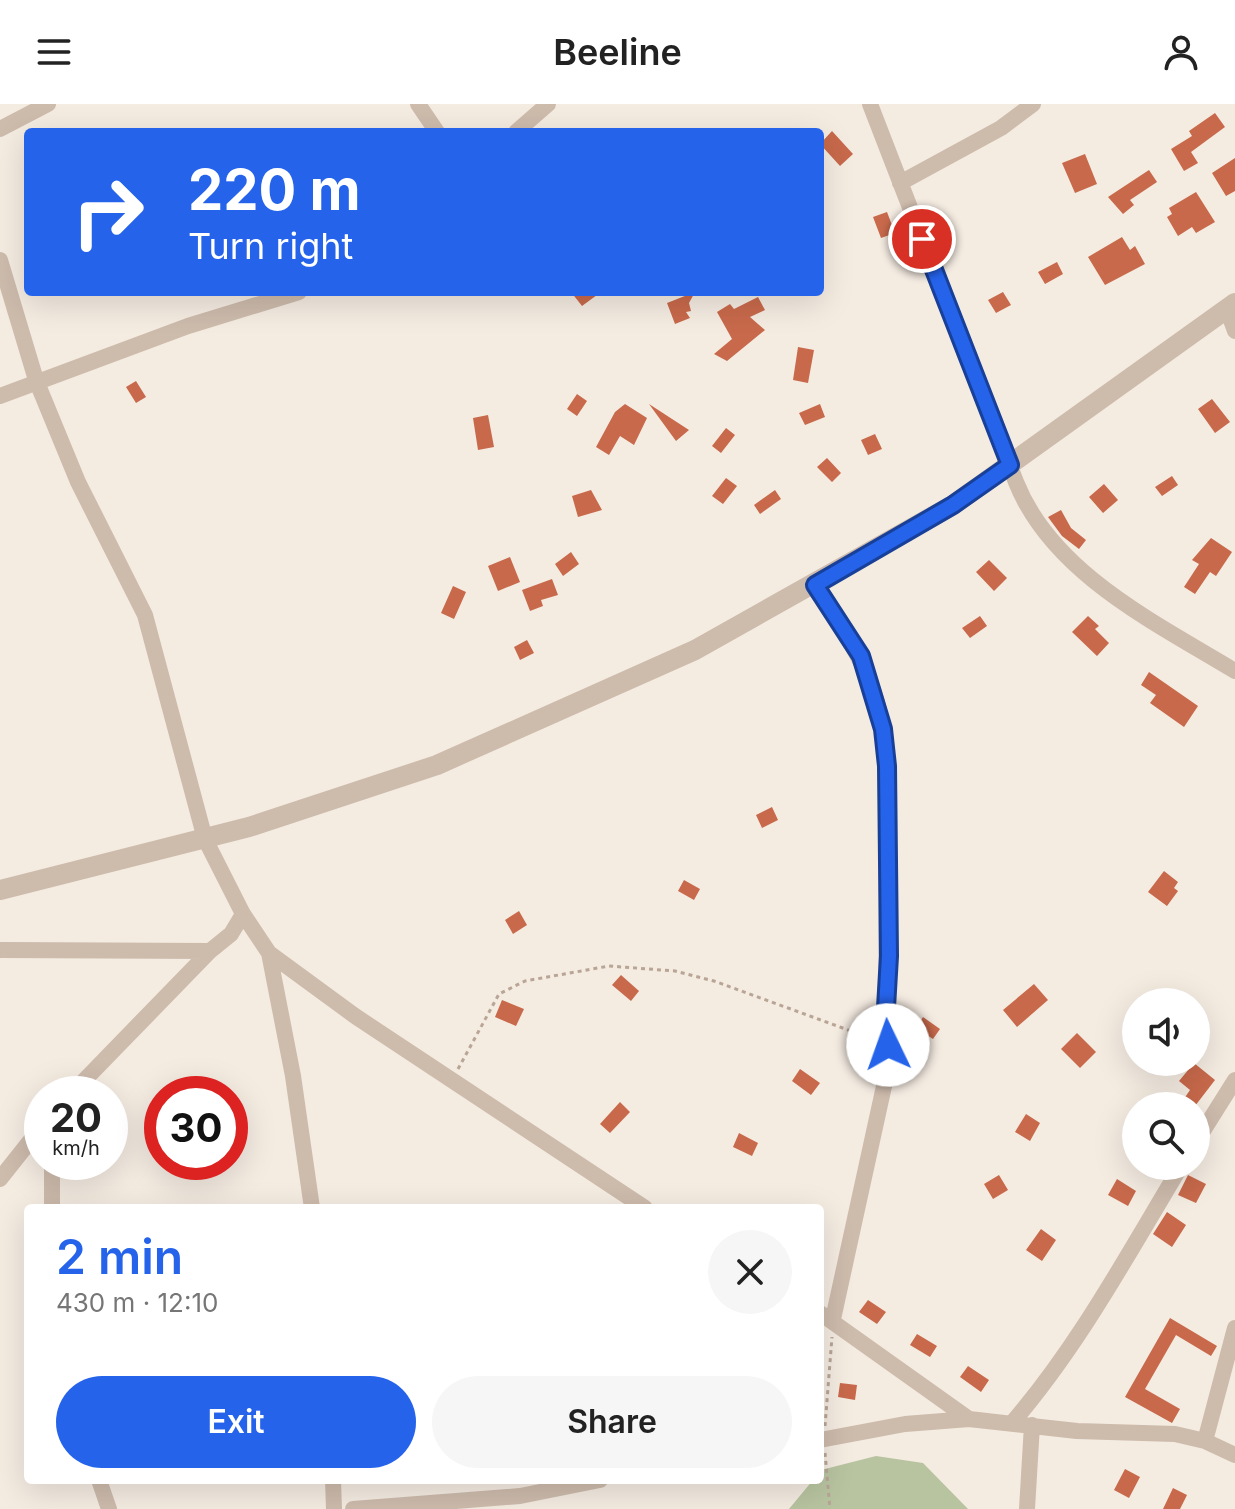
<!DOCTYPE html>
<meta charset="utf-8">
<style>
body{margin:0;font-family:Inter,sans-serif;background:#f6f6f6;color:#222;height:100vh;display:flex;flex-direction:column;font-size:30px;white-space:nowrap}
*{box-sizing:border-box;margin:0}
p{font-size:26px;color:#767676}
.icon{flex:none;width:44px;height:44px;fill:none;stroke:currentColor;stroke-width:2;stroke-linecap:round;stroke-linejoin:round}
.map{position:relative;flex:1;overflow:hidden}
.side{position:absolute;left:24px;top:1100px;width:800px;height:280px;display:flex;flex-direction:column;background:#fff;border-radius:8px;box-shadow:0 8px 32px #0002}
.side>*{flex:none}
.top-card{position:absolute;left:24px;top:24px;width:800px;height:168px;border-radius:8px;box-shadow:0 8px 32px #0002;background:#2563eb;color:#fff;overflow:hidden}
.fabs{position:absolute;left:1122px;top:884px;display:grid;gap:16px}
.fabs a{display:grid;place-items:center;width:88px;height:88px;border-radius:50%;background:#fff;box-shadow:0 8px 32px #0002;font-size:40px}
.speed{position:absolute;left:24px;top:972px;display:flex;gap:16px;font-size:40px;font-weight:700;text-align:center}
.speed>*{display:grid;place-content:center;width:104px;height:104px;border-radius:50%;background:#fff;box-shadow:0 8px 32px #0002;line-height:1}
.speed small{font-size:20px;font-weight:400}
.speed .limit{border:12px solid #d22;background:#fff;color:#111}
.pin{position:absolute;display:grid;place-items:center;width:68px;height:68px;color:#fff;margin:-34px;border:4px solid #fff;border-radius:50%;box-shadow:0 2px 8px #0007}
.me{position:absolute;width:88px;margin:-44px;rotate:357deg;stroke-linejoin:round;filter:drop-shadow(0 0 6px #0008)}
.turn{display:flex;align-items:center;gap:28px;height:168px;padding:0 32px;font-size:36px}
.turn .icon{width:104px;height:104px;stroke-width:2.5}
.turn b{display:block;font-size:56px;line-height:68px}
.round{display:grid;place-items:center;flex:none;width:84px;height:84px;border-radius:42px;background:#f6f6f6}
.summary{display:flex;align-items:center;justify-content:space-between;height:136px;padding:0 32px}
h1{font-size:48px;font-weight:600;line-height:60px;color:#2563eb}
.cta{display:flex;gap:16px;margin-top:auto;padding:16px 32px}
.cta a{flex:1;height:92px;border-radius:48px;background:#2563eb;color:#fff;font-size:32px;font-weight:600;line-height:92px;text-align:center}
.cta a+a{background:#f6f6f6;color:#222}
header{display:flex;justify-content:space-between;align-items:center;height:104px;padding:0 32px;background:#fff;font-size:36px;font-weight:600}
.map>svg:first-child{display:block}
.green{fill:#b8c4a0}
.building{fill:#c8694b}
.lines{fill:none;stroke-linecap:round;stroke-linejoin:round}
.path{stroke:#b9a596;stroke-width:3;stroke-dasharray:4 4;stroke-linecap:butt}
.minor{stroke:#cdbbac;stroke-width:16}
.tertiary{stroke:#cdbbac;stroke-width:20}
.route-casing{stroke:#184099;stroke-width:20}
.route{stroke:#2563eb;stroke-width:14}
</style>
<header><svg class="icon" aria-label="menu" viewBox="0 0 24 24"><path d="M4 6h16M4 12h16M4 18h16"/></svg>Beeline<svg class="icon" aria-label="person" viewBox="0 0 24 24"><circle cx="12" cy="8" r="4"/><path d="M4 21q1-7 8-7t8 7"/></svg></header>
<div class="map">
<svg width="1235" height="1405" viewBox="0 0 1235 1405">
<rect width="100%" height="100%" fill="#f4ebe1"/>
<!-- green -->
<path class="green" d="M876 1352 923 1359 968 1405H789L813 1376H820L821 1366Z"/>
<!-- building -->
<path class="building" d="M1215 9 1225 23 1191 48 1198 59 1184 67 1171 45 1192 32 1189 27Z
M832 27 853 50 840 62 820 40Z
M1085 50 1097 80 1075 89 1062 59Z
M1235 54V87L1226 92 1212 69Z
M1149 66 1157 78 1130 96 1134 101 1123 110 1108 93Z
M1196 88 1215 118 1196 129 1192 123 1178 132 1167 113 1172 110 1169 104Z
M887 108 895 129 881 134 873 113Z
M1122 133 1130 146 1135 142 1145 160 1105 181 1088 153Z
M1057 158 1063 170 1045 180 1038 168Z
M571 188H601L582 202Z
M695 188 689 199 691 207 686 208 690 214 675 220 667 199Z
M1003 188 1011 201 996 209 988 196Z
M758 193 765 206 750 213 765 226 727 257 714 250 732 235 717 208 730 200 734 205Z
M798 243 814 246 808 279 793 276Z
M136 277 146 293 136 299 126 283Z
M577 290 587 297 577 312 567 305Z
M1212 295 1230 318 1215 329 1198 305Z
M625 300 647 314 634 341 620 332 609 351 596 343 615 308Z
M649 300 689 326 676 337Z
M820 300 825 313 805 321 799 309Z
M488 311 494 343 478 346 473 314Z
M726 324 735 331 721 349 712 342Z
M875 330 882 345 868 351 861 336Z
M827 354 841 369 832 378 817 363Z
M1172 372 1178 381 1162 392 1155 383Z
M726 374 737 382 723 400 712 392Z
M1104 380 1118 396 1103 409 1089 393Z
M591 386 602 406 578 413 572 392Z
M775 386 781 395 760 410 754 401Z
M1061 406 1071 424 1086 436 1079 445 1062 432 1048 413Z
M1211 434 1232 448 1216 472 1210 468 1195 490 1184 483 1199 460 1192 456Z
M571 448 579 460 563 472 555 460Z
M510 453 520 478 498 487 488 462Z
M989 456 1007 474 994 487 976 468Z
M552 475 558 491 541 496 543 502 530 507 522 486Z
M453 482 466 488 454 515 441 509Z
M980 512 987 522 970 534 962 524Z
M1088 512 1099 522 1095 525 1109 539 1097 552 1072 528Z
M527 536 534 549 520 556 514 543Z
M1149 568 1198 602 1184 623 1150 599 1156 591 1141 581Z
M772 703 778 716 762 724 756 711Z
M1164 767 1178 778 1174 784 1178 787 1167 802 1148 788Z
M684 776 700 785 694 796 678 787Z
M519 807 527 821 513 830 505 816Z
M621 871 639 887 631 897 612 881Z
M1034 880 1048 896 1017 923 1003 906Z
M502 896 524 905 516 922 495 913Z
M923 913 940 925 933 935 916 924Z
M1077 929 1096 948 1080 964 1061 945Z
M1194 959 1215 976 1195 1002H1179L1190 986 1179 977Z
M800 965 820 979 811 991 792 977Z
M620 998 630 1008 610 1029 600 1020Z
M1026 1010 1040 1019 1030 1037 1015 1028Z
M739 1029 758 1039 752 1052 733 1043Z
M999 1071 1008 1086 993 1095 984 1080Z
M1188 1071 1206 1080 1196 1099 1178 1091Z
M1117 1075 1136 1087 1128 1102 1108 1091Z
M1167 1108 1186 1121 1172 1143 1153 1130Z
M1041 1125 1056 1136 1042 1157 1026 1146Z
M868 1196 886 1208 877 1220 859 1208Z
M1170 1214 1217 1242 1211 1252 1176 1231 1145 1285 1180 1305 1172 1319 1125 1293Z
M917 1230 937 1242 930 1253 910 1241Z
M968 1262 989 1276 981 1288 960 1273Z
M840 1279 857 1281 855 1296 838 1293Z
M1125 1365 1140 1373 1129 1394 1114 1386Z
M1173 1384 1187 1391 1180 1405H1163Z"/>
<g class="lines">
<!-- path -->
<path class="path" d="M458 965 499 890 525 877 609 862 675 867 714 877 870 934
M825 1322 832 1233
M825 1349 830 1405"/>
<!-- minor -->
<path class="minor" d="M418 0 437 28
M870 0 1016 378C1052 469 1156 519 1235 567
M0 25 48 0
M516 28 548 0
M900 79 1001 24 1033 0
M0 156 36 276 78 378 145 511 205 735 243 810 269 849 355 912 645 1104
M1227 205 1235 227
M0 292 188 222 299 188
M815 481C855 548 883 579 887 662L886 973 833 1215
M0 846 210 847
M269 849 293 972 312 1104
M71 990 210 847 231 830 243 810
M1196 1038 1235 976
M52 1058V1104
M0 1075 42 1022
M820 1209 969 1315 1077 1327 1175 1330 1205 1337 1235 1351
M1012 1319C1079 1241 1128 1150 1181 1062
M820 1336 905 1320 969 1315
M1205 1337 1235 1224
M99 1376 109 1405
M333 1376 334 1405
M353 1405 520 1392 600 1376
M1027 1405 1032 1321"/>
<!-- tertiary -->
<path class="tertiary" d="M0 786 249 723 437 661 695 546 953 401 1235 199"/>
</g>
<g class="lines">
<defs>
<path id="route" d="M888 941 885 921 889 852 887 662 883 625 861 552 815 481 953 401 1010 361 922 135"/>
</defs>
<!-- route casing -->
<use href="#route" class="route-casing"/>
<!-- route -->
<use href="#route" class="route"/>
</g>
</svg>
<div class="fabs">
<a><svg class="icon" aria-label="sound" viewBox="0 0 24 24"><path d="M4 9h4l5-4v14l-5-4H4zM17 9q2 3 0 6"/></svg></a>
<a><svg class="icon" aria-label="search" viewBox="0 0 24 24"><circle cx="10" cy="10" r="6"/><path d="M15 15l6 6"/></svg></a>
</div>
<div class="speed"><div>20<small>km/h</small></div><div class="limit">30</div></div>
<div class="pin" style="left:922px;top:135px;background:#d93025"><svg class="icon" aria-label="arrive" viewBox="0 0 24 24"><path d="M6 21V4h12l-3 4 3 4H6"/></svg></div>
<svg class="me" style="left:888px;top:941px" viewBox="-20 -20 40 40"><circle r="19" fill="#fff"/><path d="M0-13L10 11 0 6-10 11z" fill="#2563eb"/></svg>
<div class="top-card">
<div class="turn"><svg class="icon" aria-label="right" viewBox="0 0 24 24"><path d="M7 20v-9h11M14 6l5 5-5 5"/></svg><div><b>220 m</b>Turn right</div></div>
</div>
<section class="side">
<div class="summary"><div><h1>2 min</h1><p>430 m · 12:10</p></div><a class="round"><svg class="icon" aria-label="close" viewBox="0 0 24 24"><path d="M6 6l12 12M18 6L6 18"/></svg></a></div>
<div class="cta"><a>Exit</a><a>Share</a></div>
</section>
</div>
